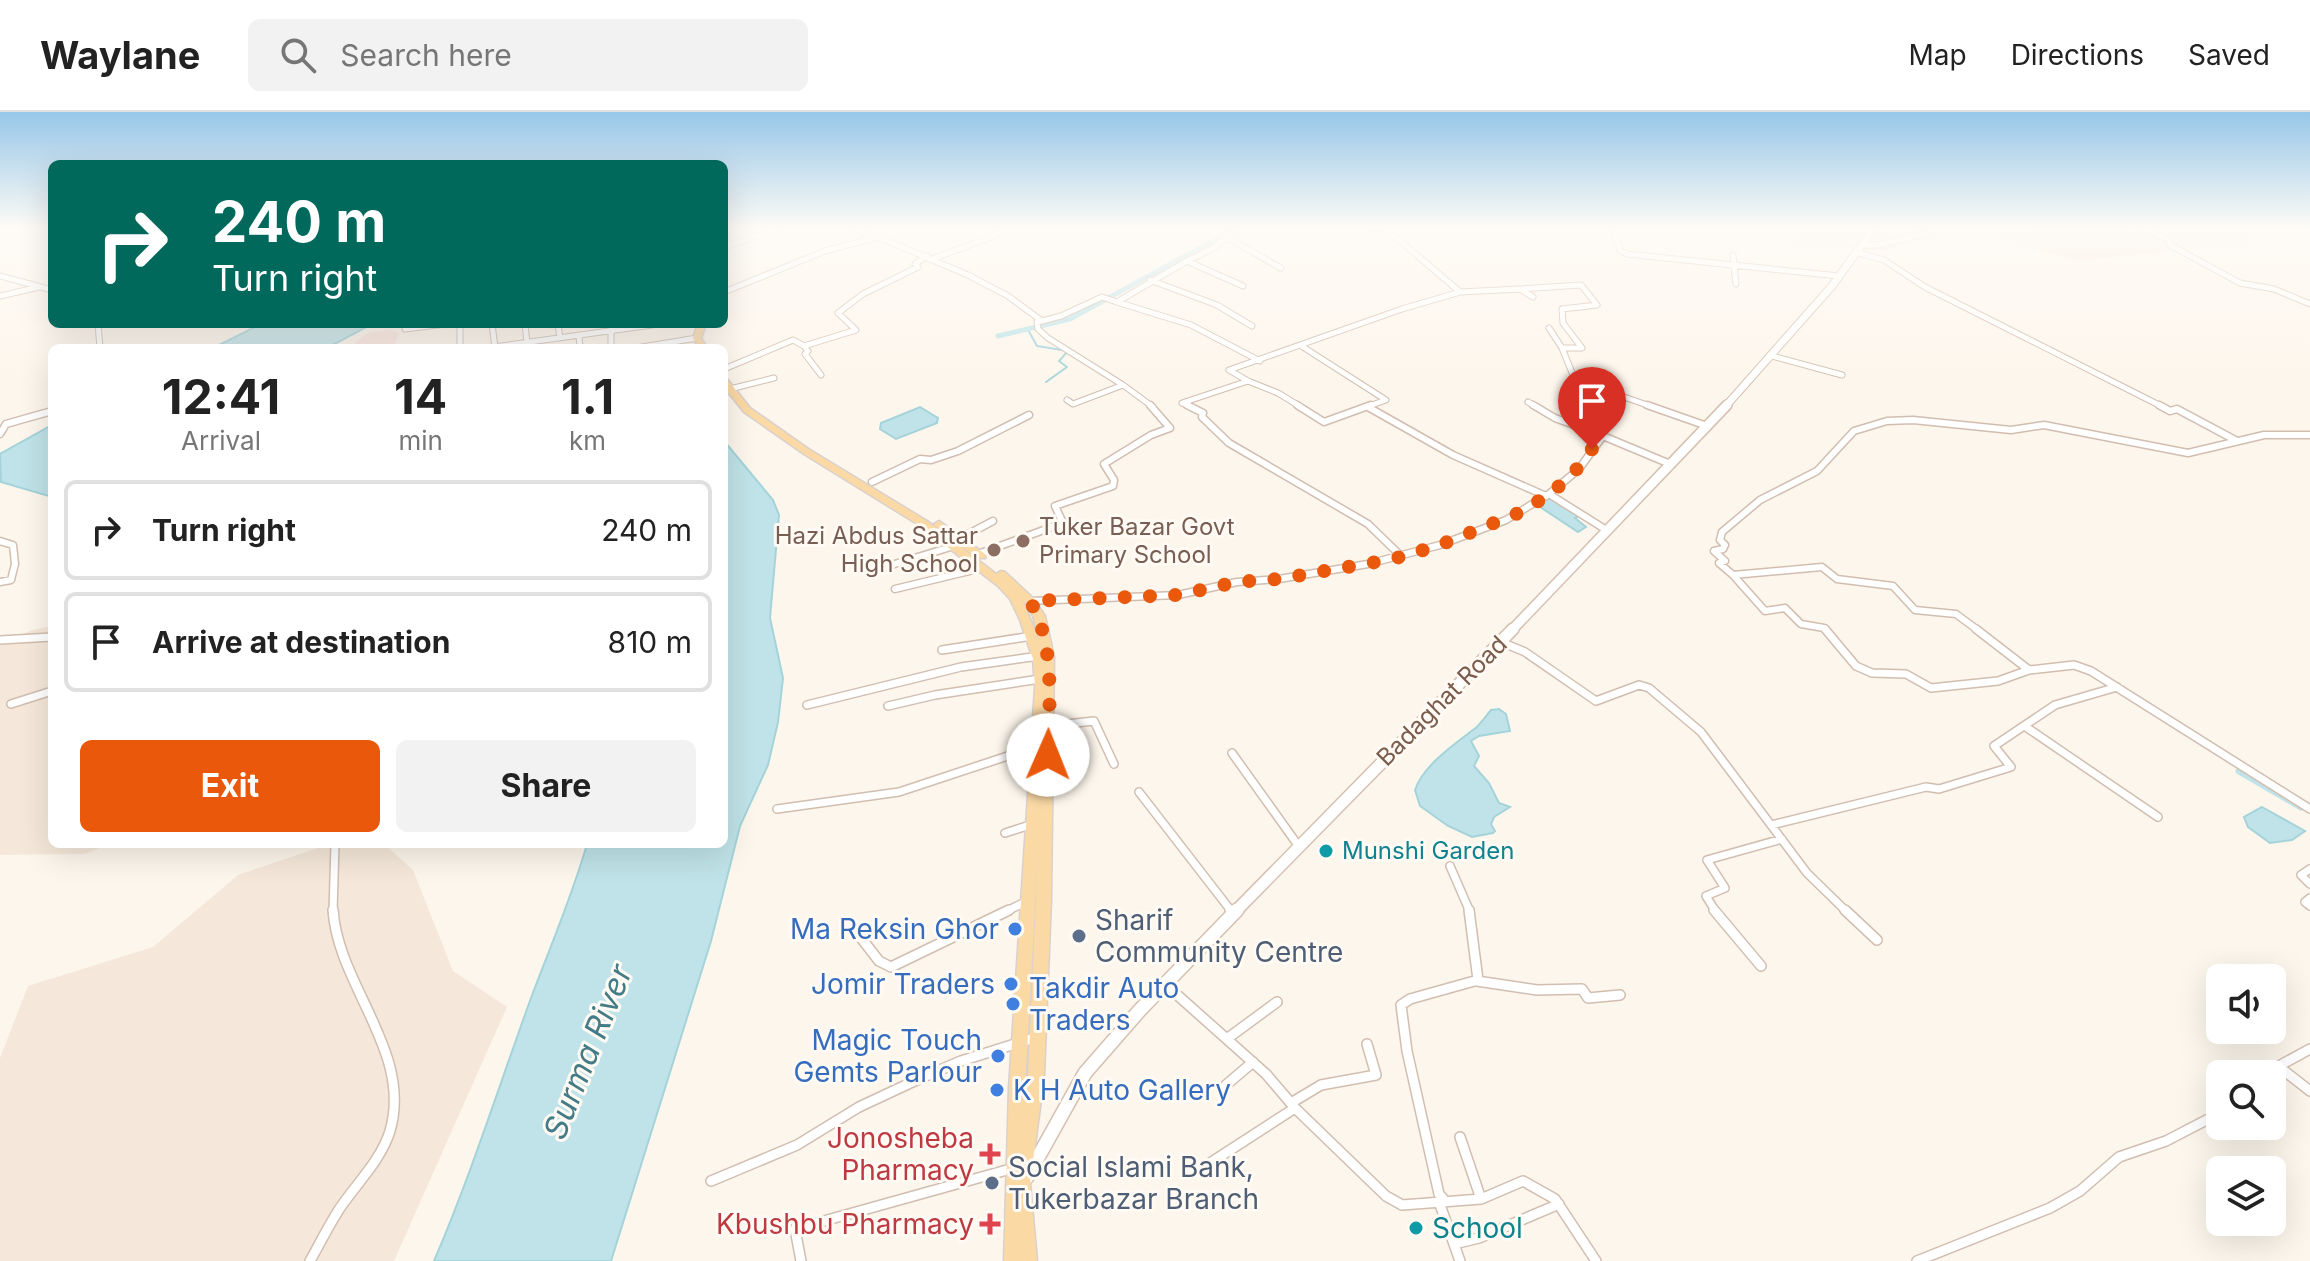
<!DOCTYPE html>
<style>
body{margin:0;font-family:Inter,sans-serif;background:#f2f2f2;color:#222;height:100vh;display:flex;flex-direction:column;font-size:30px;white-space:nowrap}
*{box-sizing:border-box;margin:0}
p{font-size:26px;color:#767676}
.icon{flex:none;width:44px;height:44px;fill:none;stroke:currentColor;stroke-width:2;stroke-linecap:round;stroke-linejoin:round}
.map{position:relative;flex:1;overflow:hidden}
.details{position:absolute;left:48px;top:232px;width:680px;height:504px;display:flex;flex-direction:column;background:#fff;border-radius:12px;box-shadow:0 8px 32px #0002}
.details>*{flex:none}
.banner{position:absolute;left:48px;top:48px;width:680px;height:168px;border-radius:12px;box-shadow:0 8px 32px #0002;background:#00695c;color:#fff;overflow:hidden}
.tools{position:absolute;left:2206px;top:852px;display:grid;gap:16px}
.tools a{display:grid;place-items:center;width:80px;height:80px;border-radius:12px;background:#fff;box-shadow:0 8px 32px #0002;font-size:40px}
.pin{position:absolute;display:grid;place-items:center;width:68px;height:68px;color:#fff;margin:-82px -34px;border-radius:50% 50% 50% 0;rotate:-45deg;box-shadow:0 0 8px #0007}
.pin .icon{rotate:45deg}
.me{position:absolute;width:88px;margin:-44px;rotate:1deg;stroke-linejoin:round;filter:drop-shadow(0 0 6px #0008)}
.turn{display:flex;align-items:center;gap:28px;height:168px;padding:0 32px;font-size:36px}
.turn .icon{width:104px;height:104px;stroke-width:2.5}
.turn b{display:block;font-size:56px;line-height:68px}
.eta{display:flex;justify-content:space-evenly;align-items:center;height:136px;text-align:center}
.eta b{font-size:48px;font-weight:700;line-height:56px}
.primary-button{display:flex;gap:16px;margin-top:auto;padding:16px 32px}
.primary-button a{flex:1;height:92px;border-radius:12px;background:#ea580c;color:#fff;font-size:32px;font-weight:700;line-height:92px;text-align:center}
.primary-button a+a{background:#f2f2f2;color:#222}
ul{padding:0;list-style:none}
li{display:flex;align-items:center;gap:24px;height:100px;margin:0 16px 12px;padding:0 16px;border:4px solid #e0e0e0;border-radius:12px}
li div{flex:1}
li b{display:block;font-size:30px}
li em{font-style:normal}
header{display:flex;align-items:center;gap:48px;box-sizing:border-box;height:112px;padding:0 40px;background:#fff;border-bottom:2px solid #e0e0e0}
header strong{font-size:38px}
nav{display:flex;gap:44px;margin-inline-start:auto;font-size:28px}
.search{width:560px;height:72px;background:#f2f2f2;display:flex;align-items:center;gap:20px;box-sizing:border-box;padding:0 28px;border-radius:12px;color:#767676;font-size:30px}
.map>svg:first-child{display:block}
.residential{fill:#f5e8da}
.commercial{fill:#fde8e0}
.water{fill:#bfe3e8;stroke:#a5d3da;stroke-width:2}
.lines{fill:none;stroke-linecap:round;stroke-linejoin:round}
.stream{stroke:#a5d3da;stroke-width:2}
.canal-far1{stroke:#bfe3e8;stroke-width:5}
.canal{stroke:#bfe3e8;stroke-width:7}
.minor-far3-casing{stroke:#d1beb0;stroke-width:7}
.minor-far2-casing{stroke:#d1beb0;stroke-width:9}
.minor-far1-casing{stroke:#d1beb0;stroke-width:10}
.minor-casing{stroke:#d1beb0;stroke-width:12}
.secondary-far3-casing{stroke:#d6c0b0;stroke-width:9}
.secondary-far2-casing{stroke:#d6c0b0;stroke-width:12}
.secondary-far1-casing{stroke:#d6c0b0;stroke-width:14}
.secondary-casing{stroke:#d6c0b0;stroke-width:16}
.primary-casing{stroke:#dad1cd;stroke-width:3}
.minor-far3{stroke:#fff;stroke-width:5}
.minor-far2{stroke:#fff;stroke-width:6}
.minor-far1{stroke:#fff;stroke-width:7}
.minor{stroke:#fff;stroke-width:9}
.secondary-far3{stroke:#fff;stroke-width:7}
.secondary-far2{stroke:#fff;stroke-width:9}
.secondary-far1{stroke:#fff;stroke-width:11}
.secondary{stroke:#fff;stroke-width:13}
.primary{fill:#fbd9a5;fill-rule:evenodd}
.route{stroke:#ea580c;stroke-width:14;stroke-dasharray:0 25.2}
.education-dot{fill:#8d6e63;stroke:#fffaf3;stroke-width:3}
.culture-dot{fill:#0f9aa8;stroke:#fffaf3;stroke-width:3}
.shop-dot{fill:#3f7fe0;stroke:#fffaf3;stroke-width:3}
.service-dot{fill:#5c6f8a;stroke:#fffaf3;stroke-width:3}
.health-dot{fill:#e0444e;stroke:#fffaf3;stroke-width:3}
.labels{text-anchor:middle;stroke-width:6;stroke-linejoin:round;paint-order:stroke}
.education-label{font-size:24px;fill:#785e54;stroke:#fffaf3;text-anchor:start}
.street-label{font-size:24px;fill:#7a5c4d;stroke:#fffaf3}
.culture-label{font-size:24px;fill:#0d838f;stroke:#fffaf3;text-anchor:start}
.near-service-label{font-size:28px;fill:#4e5e75;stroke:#fffaf3;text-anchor:start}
.near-shop-label{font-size:28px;fill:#366cbe;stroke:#fffaf3;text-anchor:end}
.near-health-label{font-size:28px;fill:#be3a42;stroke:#fffaf3;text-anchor:end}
.near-culture-label{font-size:28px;fill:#0d838f;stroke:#fffaf3;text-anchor:start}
.near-water-label{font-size:32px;font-style:italic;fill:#437c86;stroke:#fffaf3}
</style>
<header>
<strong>Waylane</strong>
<div class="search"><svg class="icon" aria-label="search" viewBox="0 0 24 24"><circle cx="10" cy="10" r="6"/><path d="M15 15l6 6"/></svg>Search here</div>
<nav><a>Map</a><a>Directions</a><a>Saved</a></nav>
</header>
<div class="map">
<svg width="2310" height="1149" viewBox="0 0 2310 1149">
<rect width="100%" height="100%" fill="#fdf6ec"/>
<!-- residential -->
<path class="residential" d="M1808 115H2240L2253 131 2076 149 1970 118 1885 139 1785 132Z
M52 514V732H110L85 742 0 743V532L32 518Z
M330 732H384L413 758 453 859 507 895 394 1149H0V946L28 874 153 835 238 763Z"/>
<!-- commercial -->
<path class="commercial" d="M390 218 399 221 395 232 429 236H348L368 221Z"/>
<!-- water -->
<path class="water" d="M261 212H372L327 236H213Z
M920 295 938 306 937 311 896 327 880 317 881 311Z
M52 313V385L1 370 0 342Z
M724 329 773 388 779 403 770 506 783 566 778 610 768 653 740 714 711 829 611 1149H434C471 1063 499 974 531 886 550 835 572 785 587 732H724Z
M1551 385 1579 404 1575 406 1586 415 1578 420 1537 393Z
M1499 597 1506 602 1510 619 1479 624 1471 629 1479 644 1474 654 1489 671 1499 691 1510 695 1494 705 1491 712 1495 719 1493 721 1472 725 1448 714 1420 694 1415 678C1423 654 1453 633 1473 618 1480 613 1485 605 1491 598Z
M2262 695 2305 719 2292 728 2270 731 2248 715 2244 705Z"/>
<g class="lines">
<!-- stream -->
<path class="stream" d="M1027 216 1037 234 1062 238
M1046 270 1067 255 1059 249 1068 239"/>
<!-- canal-far1 -->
<path class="canal-far1" d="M998 224 1070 207 1220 125 1229 115"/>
<!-- canal -->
<path class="canal" d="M2239 659 2301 695"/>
<defs>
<path id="minor-far3" d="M847 115 878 125
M1343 115 1349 118 1385 116 1460 180 1520 177 1533 185
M1611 115 1621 139 1627 142 1839 164
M2043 115H2121
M2140 115 2168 127 2170 133 2240 171 2274 177 2310 192
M1228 126 1281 156
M1861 133H1878L1928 121 1934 115
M724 135 785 115
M1855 140 1884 148 1925 175 2163 295
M1733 143 1736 172
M932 147 997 123 1009 115
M1187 149 1212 137 1239 115
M0 164 52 178
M1150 168 1217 193 1252 214
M1522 177 1581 173 1597 193 1562 197 1563 211 1582 236H1562
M724 180 825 139 878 125 968 163 1008 184 1042 209 1061 204 1102 185 1117 190 1187 149 1243 174
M0 184 39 175
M1117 190 1191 213 1260 249
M1042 209 1037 210 1038 217 1048 226 1123 273 1073 292 1067 288
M98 212 100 236
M460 212V236
M492 212 495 236
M525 212 527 231
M558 212 560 226
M1549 216 1562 236 1575 268 1653 295
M405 217 446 212
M611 218V236
M579 223 580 236
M804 234 808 239 805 242 821 263
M1303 235 1386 288 1366 295
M486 236 659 212
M636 236 697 226
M1772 244 1842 263
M724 257 793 228 804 234 856 218 838 201 863 182 918 155 915 152 927 144
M1248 269 1278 281 1301 295
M1123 273 1153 295
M730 277 774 266
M1528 290 1537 295
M1191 295 1182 291 1248 269 1229 258 1402 197 1460 180"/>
<path id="minor-far2" d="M1187 293 1203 301 1202 305 1229 331 1368 412 1401 444
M1297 293 1324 310 1371 293
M1533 293 1555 306 1604 324
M1647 293 1707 314
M2159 293 2170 299 2177 297 2237 329
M1368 295 1453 343 1546 384
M0 322 6 312 52 299
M872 370 920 347 931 348 958 339 1029 303
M1549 382 1608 419
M959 427 993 409
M0 429 13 433 15 452 11 468 0 470
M978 442 1063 411 1055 394 1113 374 1114 368 1104 352 1151 323 1170 316 1150 293
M875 458 954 434
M1733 463 1719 451 1725 449 1714 439 1723 437 1725 433 1720 428 1722 420 1760 388 1817 359 1854 319 1887 309 1913 308 2011 318 2044 313 2188 341 2264 323H2310
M895 477 982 456
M1030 489 1178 483 1237 470 1279 467 1368 452 1440 433 1506 408 1549 382 1579 357 1603 324 1670 352
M1827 519 1824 516 1801 512 1785 496 1765 499 1733 463 1822 455 1837 467 1893 474 1915 498 1956 502 1979 519"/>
<path id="minor-far1" d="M1825 517 1856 554 1872 561 1906 562 1931 576 1998 569 2029 558
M1976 517 2029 558
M0 528 52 525
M1501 530 1525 540 1596 589 1639 573 1649 576 1701 620 1771 713 1926 675 1939 677 2011 655 1994 634 2055 593 2117 575
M942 538 1032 524
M2029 558 2074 553 2091 559 2310 697
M11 592 52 579
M807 593 961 555 1039 544
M888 594 935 583 1040 567
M1049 614 1094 609 1114 652
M2026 615 2158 705
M1232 641 1300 736
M1139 680 1232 800
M777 697 899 680 1038 634
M1771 713 1807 761 1847 800
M1005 721 1033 712
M1450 754 1470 800
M2310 757 2301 763 2310 772
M2310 786 2305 790 2310 794
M333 800 335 732
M1005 800 1027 789
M1716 800 1706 784 1725 776 1707 748 1782 727"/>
<path id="minor" d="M1230 798 1233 801
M1714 798 1761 854
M1845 798 1877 828
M851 813 879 849 891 855 1009 798
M1477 869 1537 878 1582 877 1588 886 1620 883
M1166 873 1266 962 1295 996 1386 1084 1402 1093 1481 1087 1523 1069 1555 1087 1596 1149
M1228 926 1277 890
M2278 954 2310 979
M2264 962 2310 937
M1226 973 1253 950
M1291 991 1321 973 1376 963 1367 932
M1460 1025 1481 1087
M1207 1053 1295 996
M711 1069 797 1033 859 995 921 966 961 949 1037 925
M1445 1089 1439 1082 1407 939 1401 893 1410 887 1478 868 1469 798
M1439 1090 1460 1149
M1454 1132 1479 1126 1559 1092
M310 1149C320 1131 329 1113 340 1096 357 1071 381 1048 390 1019 413 940 338 874 333 798
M801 1149 795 1117 1014 1056
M1917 1149 2050 1096 2080 1079 2119 1045 2166 1029 2220 1001"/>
<path id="secondary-far3" d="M1725 295 1832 174 1875 115"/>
<path id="secondary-far2" d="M1511 519 1727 293"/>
<path id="secondary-far1" d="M1235 800 1513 517"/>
<path id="secondary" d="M1027 1065 1085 961 1139 899 1237 798"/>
<path id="primary" d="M724 115H731L728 129 724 131Z
M698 212H706L701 226 707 236H699L693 226Z
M724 266 727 267 750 296 810 338 927 409 996 462 1001 459 1005 460 1034 487 1045 504 1054 545 1051 788 1044 965 1030 1071 1037 1149H1004L1009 976 1035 575 1033 547 1020 508 1010 487 998 474 919 413 804 342 744 300 724 275ZM1022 487 1033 504 1039 529ZM1038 741 1028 965 1025 986V976Z
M939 409 985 442 986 444 985 446H977L935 414 934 412Z"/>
</defs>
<!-- minor-far3 casing -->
<use href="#minor-far3" class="minor-far3-casing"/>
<!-- minor-far2 casing -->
<use href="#minor-far2" class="minor-far2-casing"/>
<!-- minor-far1 casing -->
<use href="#minor-far1" class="minor-far1-casing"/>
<!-- minor casing -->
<use href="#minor" class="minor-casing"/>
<!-- secondary-far3 casing -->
<use href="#secondary-far3" class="secondary-far3-casing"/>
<!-- secondary-far2 casing -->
<use href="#secondary-far2" class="secondary-far2-casing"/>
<!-- secondary-far1 casing -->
<use href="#secondary-far1" class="secondary-far1-casing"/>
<!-- secondary casing -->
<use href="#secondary" class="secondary-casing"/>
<!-- primary casing -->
<use href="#primary" class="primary-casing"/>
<!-- minor-far3 -->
<use href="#minor-far3" class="minor-far3"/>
<!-- minor-far2 -->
<use href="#minor-far2" class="minor-far2"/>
<!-- minor-far1 -->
<use href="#minor-far1" class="minor-far1"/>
<!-- minor -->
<use href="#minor" class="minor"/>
<!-- secondary-far3 -->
<use href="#secondary-far3" class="secondary-far3"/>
<!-- secondary-far2 -->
<use href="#secondary-far2" class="secondary-far2"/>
<!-- secondary-far1 -->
<use href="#secondary-far1" class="secondary-far1"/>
<!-- secondary -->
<use href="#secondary" class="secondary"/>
<!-- primary -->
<use href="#primary" class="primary"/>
</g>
<!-- sky -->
<linearGradient id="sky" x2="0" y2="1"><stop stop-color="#97c7e8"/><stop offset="0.42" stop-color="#fefbf6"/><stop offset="1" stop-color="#fefbf6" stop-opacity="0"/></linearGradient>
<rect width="2310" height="276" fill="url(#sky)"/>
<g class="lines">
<!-- route -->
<path class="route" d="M1048 643C1049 593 1056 533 1030 489L1178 483 1237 470 1279 467 1393 447 1440 433 1526 398 1569 367 1592 337"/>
</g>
<!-- markers -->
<g class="education-dot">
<circle cx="1023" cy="429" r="8"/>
<circle cx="994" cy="438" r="8"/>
</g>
<g class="culture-dot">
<circle cx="1326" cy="739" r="8"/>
<circle cx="1416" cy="1116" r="8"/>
</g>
<g class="shop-dot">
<circle cx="1015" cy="817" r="8"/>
<circle cx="1011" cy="872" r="8"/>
<circle cx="1013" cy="892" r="8"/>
<circle cx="998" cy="944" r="8"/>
<circle cx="997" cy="978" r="8"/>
</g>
<g class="service-dot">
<circle cx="1079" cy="824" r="8"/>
<circle cx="992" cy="1071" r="8"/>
</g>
<g class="health-dot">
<path d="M986 1030h8v8h8v8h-8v8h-8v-8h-8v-8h8z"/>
<path d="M986 1100h8v8h8v8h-8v8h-8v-8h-8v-8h8z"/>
</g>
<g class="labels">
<!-- education labels -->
<g class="education-label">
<text x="1039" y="423">Tuker Bazar Govt<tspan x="1039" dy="28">Primary School</tspan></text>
<text x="978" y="432" text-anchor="end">Hazi Abdus Sattar<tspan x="978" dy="28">High School</tspan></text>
</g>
<!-- street labels -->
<g class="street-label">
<text transform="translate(1442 589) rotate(-45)" y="8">Badaghat Road</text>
</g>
<!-- culture labels -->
<g class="culture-label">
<text x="1342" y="747">Munshi Garden</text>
</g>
<!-- near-service labels -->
<g class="near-service-label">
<text x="1095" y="818">Sharif<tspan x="1095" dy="32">Community Centre</tspan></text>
<text x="1008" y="1065">Social Islami Bank,<tspan x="1008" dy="32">Tukerbazar Branch</tspan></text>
</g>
<!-- near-shop labels -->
<g class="near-shop-label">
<text x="999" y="827">Ma Reksin Ghor</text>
<text x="995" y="882">Jomir Traders</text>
<text x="1029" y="886" text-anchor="start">Takdir Auto<tspan x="1029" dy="32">Traders</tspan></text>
<text x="982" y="938">Magic Touch<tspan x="982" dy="32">Gemts Parlour</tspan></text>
<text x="1013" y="988" text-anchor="start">K H Auto Gallery</text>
</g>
<!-- near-health labels -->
<g class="near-health-label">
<text x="974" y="1036">Jonosheba<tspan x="974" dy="32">Pharmacy</tspan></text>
<text x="974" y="1122">Kbushbu Pharmacy</text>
</g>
<!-- near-culture labels -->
<g class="near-culture-label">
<text x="1432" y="1126">School</text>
</g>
<!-- near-water labels -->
<g class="near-water-label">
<text transform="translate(588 940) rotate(-68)" y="11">Surma River</text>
</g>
</g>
</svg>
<div class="tools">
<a><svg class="icon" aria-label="sound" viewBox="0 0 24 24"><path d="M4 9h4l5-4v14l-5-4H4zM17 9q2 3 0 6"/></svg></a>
<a><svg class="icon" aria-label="search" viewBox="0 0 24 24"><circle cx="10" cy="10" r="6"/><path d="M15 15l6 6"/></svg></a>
<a><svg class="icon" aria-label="layers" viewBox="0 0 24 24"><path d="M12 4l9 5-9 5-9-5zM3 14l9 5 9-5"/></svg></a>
</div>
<div class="pin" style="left:1592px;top:337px;background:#d93025"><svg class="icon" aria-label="arrive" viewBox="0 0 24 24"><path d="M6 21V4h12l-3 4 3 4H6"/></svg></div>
<svg class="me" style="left:1048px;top:643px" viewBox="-20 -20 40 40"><circle r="19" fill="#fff"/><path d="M0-13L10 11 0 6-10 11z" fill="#ea580c"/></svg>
<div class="banner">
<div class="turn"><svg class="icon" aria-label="right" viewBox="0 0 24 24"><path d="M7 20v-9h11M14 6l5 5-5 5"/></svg><div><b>240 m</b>Turn right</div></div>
</div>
<section class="details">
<div class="eta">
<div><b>12:41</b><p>Arrival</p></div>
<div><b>14</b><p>min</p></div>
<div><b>1.1</b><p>km</p></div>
</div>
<ul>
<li><svg class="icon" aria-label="right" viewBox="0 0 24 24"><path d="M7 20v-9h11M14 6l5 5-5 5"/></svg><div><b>Turn right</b></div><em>240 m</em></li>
<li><svg class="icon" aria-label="arrive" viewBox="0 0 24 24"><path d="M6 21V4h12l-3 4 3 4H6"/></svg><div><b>Arrive at destination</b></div><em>810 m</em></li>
</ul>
<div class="primary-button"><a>Exit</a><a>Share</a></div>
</section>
</div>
